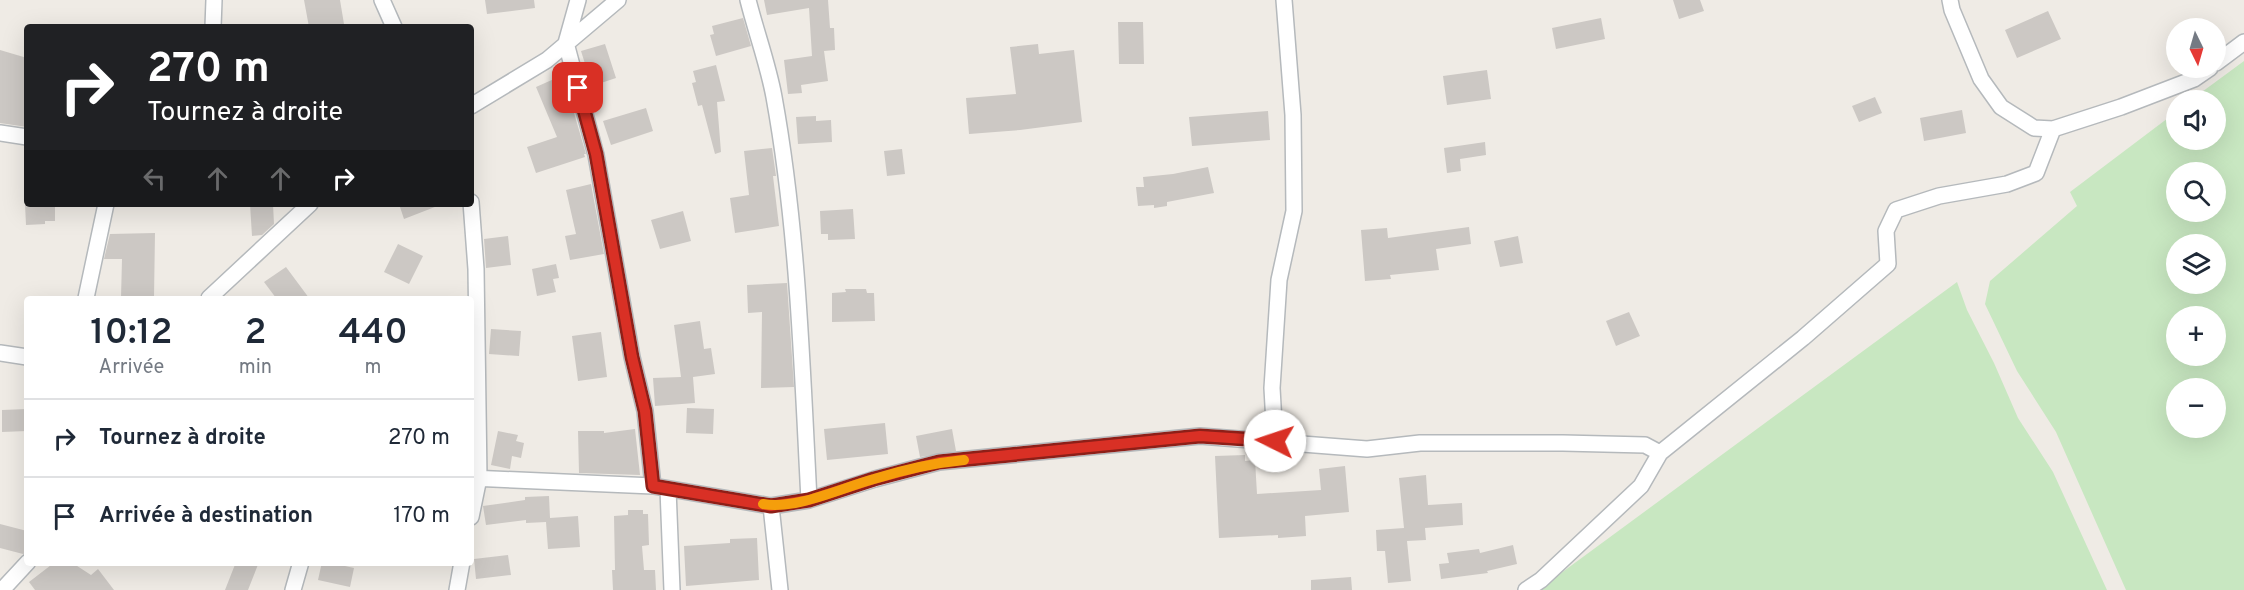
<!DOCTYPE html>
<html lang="fr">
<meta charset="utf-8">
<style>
body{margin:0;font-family:Overpass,sans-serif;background:#f6f6f7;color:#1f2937;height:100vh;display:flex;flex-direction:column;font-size:22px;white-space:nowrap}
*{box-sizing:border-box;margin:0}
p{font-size:20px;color:#747a83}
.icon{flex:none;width:33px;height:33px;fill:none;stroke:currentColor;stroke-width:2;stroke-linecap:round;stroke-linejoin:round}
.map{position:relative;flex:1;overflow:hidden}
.drawer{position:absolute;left:24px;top:296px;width:450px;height:270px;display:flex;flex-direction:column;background:#fff;border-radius:6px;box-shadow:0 6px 24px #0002}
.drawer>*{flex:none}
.banner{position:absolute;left:24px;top:24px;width:450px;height:183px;border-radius:6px;box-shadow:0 6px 24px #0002;background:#202124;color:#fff;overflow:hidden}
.needle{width:39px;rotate:175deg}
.fabs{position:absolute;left:2166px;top:18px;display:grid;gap:12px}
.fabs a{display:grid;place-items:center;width:60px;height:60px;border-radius:50%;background:#fff;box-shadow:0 6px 24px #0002;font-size:30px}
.pin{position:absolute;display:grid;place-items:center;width:51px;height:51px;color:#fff;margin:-26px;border-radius:12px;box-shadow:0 3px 9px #0006}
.me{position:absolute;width:66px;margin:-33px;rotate:274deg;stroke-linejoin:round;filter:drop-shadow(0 0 4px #0008)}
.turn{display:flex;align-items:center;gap:21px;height:126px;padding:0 24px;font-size:27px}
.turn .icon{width:78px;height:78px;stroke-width:2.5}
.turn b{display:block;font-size:42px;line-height:51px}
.lanes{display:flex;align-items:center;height:57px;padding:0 24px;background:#0003;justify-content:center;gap:30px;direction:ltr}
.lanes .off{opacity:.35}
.eta{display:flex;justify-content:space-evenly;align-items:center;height:102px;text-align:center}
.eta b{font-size:36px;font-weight:600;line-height:42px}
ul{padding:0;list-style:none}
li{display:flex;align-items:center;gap:18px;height:78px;padding:0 24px;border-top:2px solid #e0e1e3}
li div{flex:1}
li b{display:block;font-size:22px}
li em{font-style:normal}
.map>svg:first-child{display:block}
.green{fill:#c8e7c1;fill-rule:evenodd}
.building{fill:#ccc8c4}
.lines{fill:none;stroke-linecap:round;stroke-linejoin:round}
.minor-casing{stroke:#b5b9bc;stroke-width:18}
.minor{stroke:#fff;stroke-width:15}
.route-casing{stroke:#8d1f18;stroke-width:15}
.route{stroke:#d93025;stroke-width:10}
.slow{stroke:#f59e0b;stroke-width:10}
</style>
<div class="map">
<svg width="2244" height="590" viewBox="0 0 2244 590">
<rect width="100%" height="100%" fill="#efebe5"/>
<!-- green -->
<path class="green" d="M2244 61V590H2126L2056 432 2017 371 1985 304 1990 281 2077 206 2070 192 2176 112V140H2216V100H2191ZM2176 172H2216V212H2176ZM2176 244H2216V284H2176ZM2176 316H2216V356H2176ZM2176 388H2216V428H2176Z
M1957 282 1967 310 1994 363 2018 418 2053 472 2107 590H1538Z"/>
<!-- building -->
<path class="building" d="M304 0H340L344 24 309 27Z
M485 0H534L535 8 487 14Z
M764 0H828L830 28H834L835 50 824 51 828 81 801 85 802 93 788 94 784 60 812 56 809 8 767 15Z
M1673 0H1700L1704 11 1679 19Z
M2048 11 2061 39 2017 58 2005 30Z
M743 18 751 46 716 56 710 35 714 34 712 26Z
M1601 18 1605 39 1556 49 1552 28Z
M1118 22H1143L1144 64H1119Z
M605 44 616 78 592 86 581 51Z
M1038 44 1039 54 1074 50 1082 122 1020 130 969 134 966 98 1016 94 1010 47Z
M0 50 27 58V127L0 123Z
M716 65 725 101 717 102 721 152 715 154 702 105 698 106 692 83 696 82 693 71Z
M1487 70 1491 99 1447 105 1443 76Z
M563 75 586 154H584L585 157 536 173 527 147 557 137 536 87Z
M1875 97 1882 113 1859 122 1852 106Z
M646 108 653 131 611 145 603 121Z
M1962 110 1966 133 1924 141 1920 118Z
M1268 111 1270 140 1192 146 1189 117Z
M816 116V121L831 120 832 142 798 144 796 117Z
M1485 142 1486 155 1460 159 1461 171 1447 173 1444 148Z
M772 148 776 176H773L779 226 735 233 730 198 749 195 744 151Z
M902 149 905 174 887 176 884 151Z
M1208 167 1214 193 1167 202V206L1154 208V205L1138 206 1136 187H1144L1143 177 1173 174Z
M591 184 604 254 570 260 565 236 576 234 566 190Z
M25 204H55V221H45V224L26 225Z
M250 204H273L274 224 262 235 252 236Z
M399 204H440V205L404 219Z
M853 209 855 239 828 240V234H821L820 211Z
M683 211 691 241 660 249 651 220Z
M1469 227 1471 244 1436 249 1439 270 1390 275 1391 279 1365 281 1361 230 1387 228 1388 238Z
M155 233 154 298H121L122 259H104L110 234Z
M508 236 511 265 486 268 484 239Z
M1518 236 1523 263 1500 267 1494 241Z
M398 244 423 256 409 284 384 272Z
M556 264 559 278 553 279 556 292 537 296 532 269Z
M286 267 309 298H276L264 282Z
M787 283 794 387 761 388 762 312 748 313 747 285Z
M845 289H866L867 293H874L875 321 832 322V293L846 292Z
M1629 312 1640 336 1616 346 1606 321Z
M700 321 704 349 711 348 715 374 693 377 695 403 655 406 653 378 681 377 674 325Z
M491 329 521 331 519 356 489 354Z
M601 332 607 377 578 381 572 336Z
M687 408 714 409 713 434 686 433Z
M27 409V431L2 432V410Z
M885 423 888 454 827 460 824 429Z
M635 429 640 475 579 473 578 431H604V433Z
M952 429 956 451 920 457 916 436Z
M498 431 518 435 516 441 524 443 521 458 512 456 510 469 491 465Z
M1245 455V461L1255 460 1257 494 1321 490 1319 469 1345 466 1349 512 1305 516 1306 536 1278 538V535L1219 538 1215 456Z
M1426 475 1428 505 1462 503 1463 525 1425 528 1426 540 1407 541 1411 581 1388 583 1385 551H1377L1376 530 1404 528 1399 478Z
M549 496 550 518 578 516 580 547 548 549 546 522 526 523V520L486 525 483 506 525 500V497Z
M628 510H643V514H648L649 545 642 546 644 570H655L656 590H613L612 570H615L614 516 628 515Z
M0 524 27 531V553L23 554 0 548Z
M757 538 759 580 686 586 684 546 730 543V539Z
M1513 545 1517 564 1487 571 1488 573 1441 579 1439 564 1449 563 1447 553 1479 549 1480 553Z
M508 555 511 575 476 579 474 559Z
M55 562H71L91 575 98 569 114 590H35L29 582Z
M236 562H259L248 590H225Z
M322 562H346L345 566 354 568 350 587 318 580Z
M1351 577 1352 590H1311V580Z"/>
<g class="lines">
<defs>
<path id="minor" d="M382 0 394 27
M578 0 566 43 596 155 632 357 645 411 653 486
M748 0C756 32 768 64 774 97 798 229 802 365 809 500
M1950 0 1952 10 1981 79 2001 107 2034 128 2053 129 2121 107 2194 79 2210 68
M213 27 214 0
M2216 63 2244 42
M471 106 547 60 618 0
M0 133 27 137
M471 202 476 269 479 478 471 517
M86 298 106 204
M209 298 310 204
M0 353 27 357
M1275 441 1272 388 1279 280 1294 211 1293 115 1284 0
M471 478 653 486 771 506 809 500 875 479 939 462 1200 436 1367 449 1420 443H1563L1645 445 1660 453
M668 489 672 590
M771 506 780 590
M2 590 28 562
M293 590 301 562
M457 590 462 562
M1526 590 1541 580 1641 486 1660 453 1803 338 1888 264 1886 231 1896 210 1939 196 2007 184 2036 173 2053 129"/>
</defs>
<!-- minor casing -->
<use href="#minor" class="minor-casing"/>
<!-- minor -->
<use href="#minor" class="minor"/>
</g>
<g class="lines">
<defs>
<path id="route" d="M578 88 596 154 632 357 645 411 653 486 771 506 809 500 874 479 939 462 1200 436 1275 441"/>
</defs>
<!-- route casing -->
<use href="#route" class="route-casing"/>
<!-- route -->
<use href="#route" class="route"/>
<!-- slow -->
<path class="slow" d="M763 504C796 510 841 488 874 479 903 470 933 463 964 460"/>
</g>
</svg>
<div class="fabs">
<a><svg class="needle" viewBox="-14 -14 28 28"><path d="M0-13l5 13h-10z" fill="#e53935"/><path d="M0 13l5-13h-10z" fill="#747a83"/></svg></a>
<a><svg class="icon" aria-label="sound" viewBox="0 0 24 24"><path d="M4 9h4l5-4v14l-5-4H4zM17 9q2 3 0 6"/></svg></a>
<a><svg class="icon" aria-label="search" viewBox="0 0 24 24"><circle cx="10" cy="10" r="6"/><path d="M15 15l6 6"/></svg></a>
<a><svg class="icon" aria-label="layers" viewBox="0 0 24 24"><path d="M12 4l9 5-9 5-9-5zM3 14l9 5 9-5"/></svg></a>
<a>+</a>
<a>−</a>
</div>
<div class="pin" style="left:578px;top:88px;background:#d93025"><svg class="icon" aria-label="arrive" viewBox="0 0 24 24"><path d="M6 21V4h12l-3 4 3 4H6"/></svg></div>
<svg class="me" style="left:1275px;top:441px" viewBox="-20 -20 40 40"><circle r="19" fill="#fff"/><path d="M0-13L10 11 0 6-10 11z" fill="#d93025"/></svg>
<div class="banner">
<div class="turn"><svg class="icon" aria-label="right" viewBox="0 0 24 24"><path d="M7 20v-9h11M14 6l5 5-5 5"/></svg><div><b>270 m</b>Tournez à droite</div></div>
<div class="lanes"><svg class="icon off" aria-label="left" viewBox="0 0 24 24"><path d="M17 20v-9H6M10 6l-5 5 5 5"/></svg><svg class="icon off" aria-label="ahead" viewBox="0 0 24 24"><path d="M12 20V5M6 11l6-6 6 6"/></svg><svg class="icon off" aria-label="ahead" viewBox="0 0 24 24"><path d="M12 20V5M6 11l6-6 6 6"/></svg><svg class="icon" aria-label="right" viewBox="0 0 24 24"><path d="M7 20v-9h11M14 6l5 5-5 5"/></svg></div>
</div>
<section class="drawer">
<div class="eta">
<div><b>10:12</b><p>Arrivée</p></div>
<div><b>2</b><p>min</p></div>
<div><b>440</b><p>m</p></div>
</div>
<ul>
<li><svg class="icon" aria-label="right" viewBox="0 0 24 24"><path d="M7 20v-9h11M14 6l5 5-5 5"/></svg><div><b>Tournez à droite</b></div><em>270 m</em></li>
<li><svg class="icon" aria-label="arrive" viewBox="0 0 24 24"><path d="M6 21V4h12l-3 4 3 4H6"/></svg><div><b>Arrivée à destination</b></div><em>170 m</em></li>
</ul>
</section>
</div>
